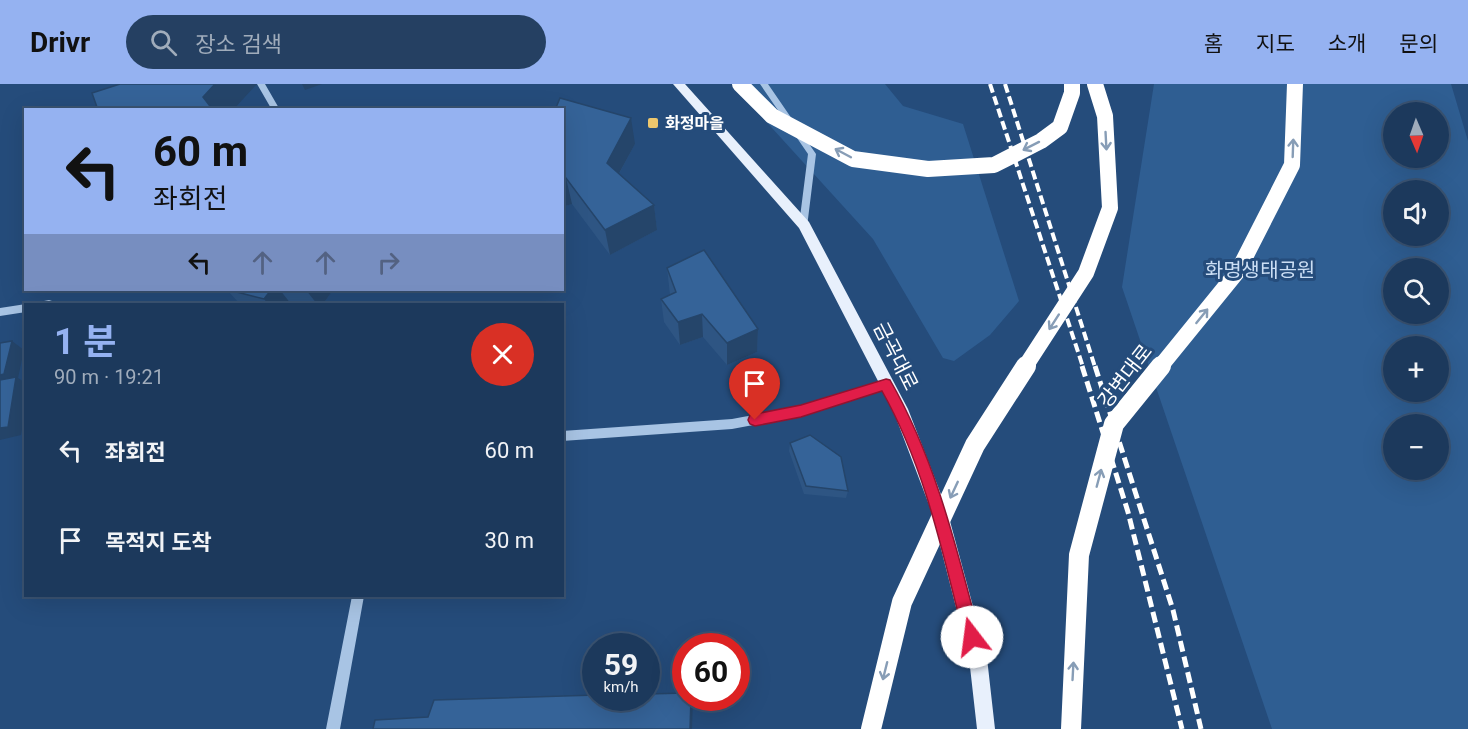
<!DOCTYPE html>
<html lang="ko">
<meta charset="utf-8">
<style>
body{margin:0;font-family:Roboto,"Noto Sans KR",sans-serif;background:#254062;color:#f1f3f6;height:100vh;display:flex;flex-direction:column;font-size:22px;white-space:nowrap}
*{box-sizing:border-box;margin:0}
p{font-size:20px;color:#a0acbb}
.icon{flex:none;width:33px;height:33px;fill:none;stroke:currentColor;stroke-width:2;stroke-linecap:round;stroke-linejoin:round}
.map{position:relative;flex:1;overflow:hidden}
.sheet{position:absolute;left:24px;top:219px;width:540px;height:294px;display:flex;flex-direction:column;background:#1c395c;border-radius:0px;box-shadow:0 6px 24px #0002,0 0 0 2px #3a5372}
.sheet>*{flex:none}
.hud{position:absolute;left:24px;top:24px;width:540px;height:183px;border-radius:0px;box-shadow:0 6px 24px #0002,0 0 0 2px #3a5372;background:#95b2f1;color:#111;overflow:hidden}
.needle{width:39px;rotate:178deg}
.buttons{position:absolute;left:1383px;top:18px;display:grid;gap:12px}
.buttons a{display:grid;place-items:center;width:66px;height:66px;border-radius:50%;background:#1c395c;box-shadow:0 6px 24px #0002,0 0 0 2px #3a5372;font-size:30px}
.speed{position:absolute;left:582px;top:549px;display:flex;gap:12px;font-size:30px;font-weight:700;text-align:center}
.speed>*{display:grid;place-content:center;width:78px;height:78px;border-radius:50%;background:#1c395c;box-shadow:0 6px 24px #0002,0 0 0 2px #3a5372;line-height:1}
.speed small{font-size:15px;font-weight:400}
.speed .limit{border:9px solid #d22;background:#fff;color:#111}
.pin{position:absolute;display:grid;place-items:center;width:51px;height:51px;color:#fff;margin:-62px -26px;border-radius:50% 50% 50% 0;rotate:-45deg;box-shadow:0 0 6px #0007}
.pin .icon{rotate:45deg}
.me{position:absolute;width:66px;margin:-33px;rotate:345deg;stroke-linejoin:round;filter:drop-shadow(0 0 4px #0008)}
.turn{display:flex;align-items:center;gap:21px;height:126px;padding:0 30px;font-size:27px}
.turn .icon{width:78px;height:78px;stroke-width:2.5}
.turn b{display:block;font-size:42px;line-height:51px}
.lanes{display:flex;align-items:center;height:57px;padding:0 30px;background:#0003;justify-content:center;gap:30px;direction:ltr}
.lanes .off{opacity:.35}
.round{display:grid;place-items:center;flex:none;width:63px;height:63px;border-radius:32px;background:#254062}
.head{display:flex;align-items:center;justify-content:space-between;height:102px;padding:0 30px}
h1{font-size:36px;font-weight:700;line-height:45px;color:#95b2f1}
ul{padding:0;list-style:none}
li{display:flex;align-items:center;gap:18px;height:90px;padding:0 30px}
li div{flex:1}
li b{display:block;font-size:22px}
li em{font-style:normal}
header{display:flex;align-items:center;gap:36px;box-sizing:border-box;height:84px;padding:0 30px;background:#95b2f1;color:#111}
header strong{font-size:28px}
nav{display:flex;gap:33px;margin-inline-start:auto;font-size:21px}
.search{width:420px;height:54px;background:#254062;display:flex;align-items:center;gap:15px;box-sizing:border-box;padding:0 21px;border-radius:33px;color:#a0acbb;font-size:22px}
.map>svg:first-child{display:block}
.green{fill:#2f5e92;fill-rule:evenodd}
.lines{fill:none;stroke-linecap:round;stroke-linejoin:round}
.minor{fill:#a8c4e4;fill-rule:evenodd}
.major{fill:#e8f0fc;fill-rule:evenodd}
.rail-far1{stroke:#fff;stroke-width:4;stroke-dasharray:9 4;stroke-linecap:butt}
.rail{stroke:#fff;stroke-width:5;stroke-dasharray:11 5;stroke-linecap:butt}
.highway-bridge-far1{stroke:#fff;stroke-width:16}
.highway-bridge{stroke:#fff;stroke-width:20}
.wall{fill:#2e5583}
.shaded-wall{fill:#25456a}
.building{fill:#356398;stroke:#25456a;stroke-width:1.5}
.oneway{stroke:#879db6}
.route{fill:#e11d48;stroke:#92132f;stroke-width:1.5}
.poi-dot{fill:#eec76d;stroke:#254c7b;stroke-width:2}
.labels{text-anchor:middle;stroke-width:6;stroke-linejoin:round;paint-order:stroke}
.far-poi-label{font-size:16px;font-weight:bold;fill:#fff;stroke:#254c7b;text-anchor:start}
.park-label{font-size:20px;fill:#cbdef4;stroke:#254c7b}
.street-label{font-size:20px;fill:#fff;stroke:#254c7b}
</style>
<header>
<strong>Drivr</strong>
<div class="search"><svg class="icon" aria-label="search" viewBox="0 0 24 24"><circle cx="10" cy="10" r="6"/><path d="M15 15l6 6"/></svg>장소 검색</div>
<nav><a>홈</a><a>지도</a><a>소개</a><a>문의</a></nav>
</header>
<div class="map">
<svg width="1468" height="645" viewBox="0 0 1468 645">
<rect width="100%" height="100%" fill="#254c7b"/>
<!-- green -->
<path class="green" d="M732 0H885L903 22 963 40 1019 217 990 251 954 277 943 274 873 155Z
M1154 0H1451L1468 57V645H1272L1122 203ZM1394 28H1438V74H1394ZM1394 106H1438V152H1394ZM1394 184H1438V230H1394ZM1394 262H1438V308H1394ZM1394 340H1438V386H1394Z"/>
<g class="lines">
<!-- minor -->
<path class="minor" d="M257 0H265L280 26H272Z
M760 0H768L816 70 807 143 804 144 799 141 808 70Z
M49 216 52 217 54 220H42L44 217Z
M26 220V228L0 232V224Z
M886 296 890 297 891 300 890 303 801 332 732 345 562 357V347L732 335 801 322Z
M352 512H364L340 645H326Z"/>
<!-- major -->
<path class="major" d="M673 0H685L809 138 908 325 947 426 987 574 995 645H977L969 574 931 426 893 326 799 144Z"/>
<!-- rail-far1 -->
<path class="rail-far1" d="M990 0 1083 283
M1005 0 1095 283"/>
<!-- rail -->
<path class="rail" d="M1082 282 1128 428 1182 645
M1095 282 1173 526 1201 645"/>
<!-- highway-bridge-far1 -->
<path class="highway-bridge-far1" d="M740 0 772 32 853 75 928 85 994 81 1041 57 1060 43 1072 9V0
M1025 283 1086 189 1110 124 1105 32 1095 0
M1160 283 1238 187 1292 81 1295 0"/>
<!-- highway-bridge -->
<path class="highway-bridge" d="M871 645 902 518 975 361 1026 282
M1071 645 1079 471 1114 340 1161 282"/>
</g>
<!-- wall -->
<path class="wall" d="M562 26 635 60 619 90 654 121 657 146 610 171 572 120 562 123Z
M667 184 758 245 757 268 727 281 703 253 680 261 664 238 661 215 670 211Z
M227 206H333L323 220H240Z
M790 359 848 407 846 414 804 410 789 367Z"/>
<!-- shaded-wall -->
<path class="shaded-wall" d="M215 0H257L233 26H211L203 13Z
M302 0H322L305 6Z
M631 34 635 60 611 104 607 79Z
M566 94 572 120 562 123V95Z
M654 121 657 146 610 171 605 146Z
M271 206H280L291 220H268L264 215Z
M306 206H333L323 220H317Z
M702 230 703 253 680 261 678 238Z
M758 245 757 268 727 281V259Z
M12 257 24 266 18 294 26 299V323L21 351 0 356V291Z
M691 614H693V616L692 645H690Z"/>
<!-- building -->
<path class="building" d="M120 0H215L203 13 213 26H98L92 9Z
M560 14 631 34 607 79 654 121 605 146 566 94 562 95V26H555Z
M704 166 758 245 727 259 702 230 678 238 661 215 676 208 667 184Z
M229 206H271L264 215Z
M12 257 4 290 0 291V259Z
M16 293 8 343 0 344V296Z
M810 351 841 373 848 407 806 402 790 359Z
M686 609V614H691L690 645H373L375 636 428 633 434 616 596 611V614H646V610Z"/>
<!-- one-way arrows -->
<defs><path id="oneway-shaft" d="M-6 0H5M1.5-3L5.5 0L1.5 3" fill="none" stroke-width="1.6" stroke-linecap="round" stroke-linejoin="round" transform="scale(1.5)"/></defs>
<g class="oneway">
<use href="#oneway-shaft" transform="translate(1106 57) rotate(87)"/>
<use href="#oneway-shaft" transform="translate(1031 62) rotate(153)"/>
<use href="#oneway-shaft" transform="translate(1293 64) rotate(-88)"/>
<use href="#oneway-shaft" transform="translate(843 69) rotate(-152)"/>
<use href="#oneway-shaft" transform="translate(1202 232) rotate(-51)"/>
<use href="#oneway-shaft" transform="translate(1054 238) rotate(123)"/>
<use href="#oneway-shaft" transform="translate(1099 394) rotate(-75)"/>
<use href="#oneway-shaft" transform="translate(954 406) rotate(115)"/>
<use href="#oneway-shaft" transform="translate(885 587) rotate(104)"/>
<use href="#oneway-shaft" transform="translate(1073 587) rotate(-87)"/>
</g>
<!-- route -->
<path class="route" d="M886 295 890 296C936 376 957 466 980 553L978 559 972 561 966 559 964 553C943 470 925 383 882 307L801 333 755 342 750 340 748 336 750 331 755 330 801 321Z"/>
<!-- markers -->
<rect class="poi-dot" x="647" y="33" width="12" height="12" rx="3"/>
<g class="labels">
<!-- far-poi labels -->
<g class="far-poi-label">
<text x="665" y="45">화정마을</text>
</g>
<!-- park labels -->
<g class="park-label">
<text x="1260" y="193">화명생태공원</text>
</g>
<!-- street labels -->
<g class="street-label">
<text transform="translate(896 272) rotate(63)" y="7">금곡대로</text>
<text transform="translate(1125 292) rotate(-52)" y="7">강변대로</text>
</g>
</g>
</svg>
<div class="buttons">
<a><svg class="needle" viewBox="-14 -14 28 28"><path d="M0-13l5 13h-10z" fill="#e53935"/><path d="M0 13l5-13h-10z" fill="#a0acbb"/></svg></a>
<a><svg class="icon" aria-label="sound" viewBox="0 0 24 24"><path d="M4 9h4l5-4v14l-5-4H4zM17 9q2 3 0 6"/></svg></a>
<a><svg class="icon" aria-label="search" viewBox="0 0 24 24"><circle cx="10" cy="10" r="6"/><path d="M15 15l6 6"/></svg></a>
<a>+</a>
<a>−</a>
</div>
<div class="speed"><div>59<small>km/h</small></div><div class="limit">60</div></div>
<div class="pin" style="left:755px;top:336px;background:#d93025"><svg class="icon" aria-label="arrive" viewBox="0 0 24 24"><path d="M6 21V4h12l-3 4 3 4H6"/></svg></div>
<svg class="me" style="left:972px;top:553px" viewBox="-20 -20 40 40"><circle r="19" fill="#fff"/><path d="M0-13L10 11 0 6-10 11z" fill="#e11d48"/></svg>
<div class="hud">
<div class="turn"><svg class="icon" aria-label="left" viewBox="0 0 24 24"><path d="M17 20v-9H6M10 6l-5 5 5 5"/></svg><div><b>60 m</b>좌회전</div></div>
<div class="lanes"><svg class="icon" aria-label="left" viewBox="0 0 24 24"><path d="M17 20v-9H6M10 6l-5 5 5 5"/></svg><svg class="icon off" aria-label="ahead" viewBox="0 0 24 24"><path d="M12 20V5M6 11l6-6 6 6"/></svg><svg class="icon off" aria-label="ahead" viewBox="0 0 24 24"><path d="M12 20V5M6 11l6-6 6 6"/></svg><svg class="icon off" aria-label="right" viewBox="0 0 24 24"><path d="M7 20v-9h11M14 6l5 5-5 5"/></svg></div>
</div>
<section class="sheet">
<div class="head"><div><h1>1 분</h1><p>90 m · 19:21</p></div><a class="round" style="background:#d93025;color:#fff"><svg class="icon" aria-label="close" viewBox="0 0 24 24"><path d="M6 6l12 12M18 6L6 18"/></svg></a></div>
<ul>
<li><svg class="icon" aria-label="left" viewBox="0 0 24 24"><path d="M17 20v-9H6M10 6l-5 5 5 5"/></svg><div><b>좌회전</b></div><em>60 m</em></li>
<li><svg class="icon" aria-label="arrive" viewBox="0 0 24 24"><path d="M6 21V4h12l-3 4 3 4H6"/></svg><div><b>목적지 도착</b></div><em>30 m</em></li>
</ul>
</section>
</div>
